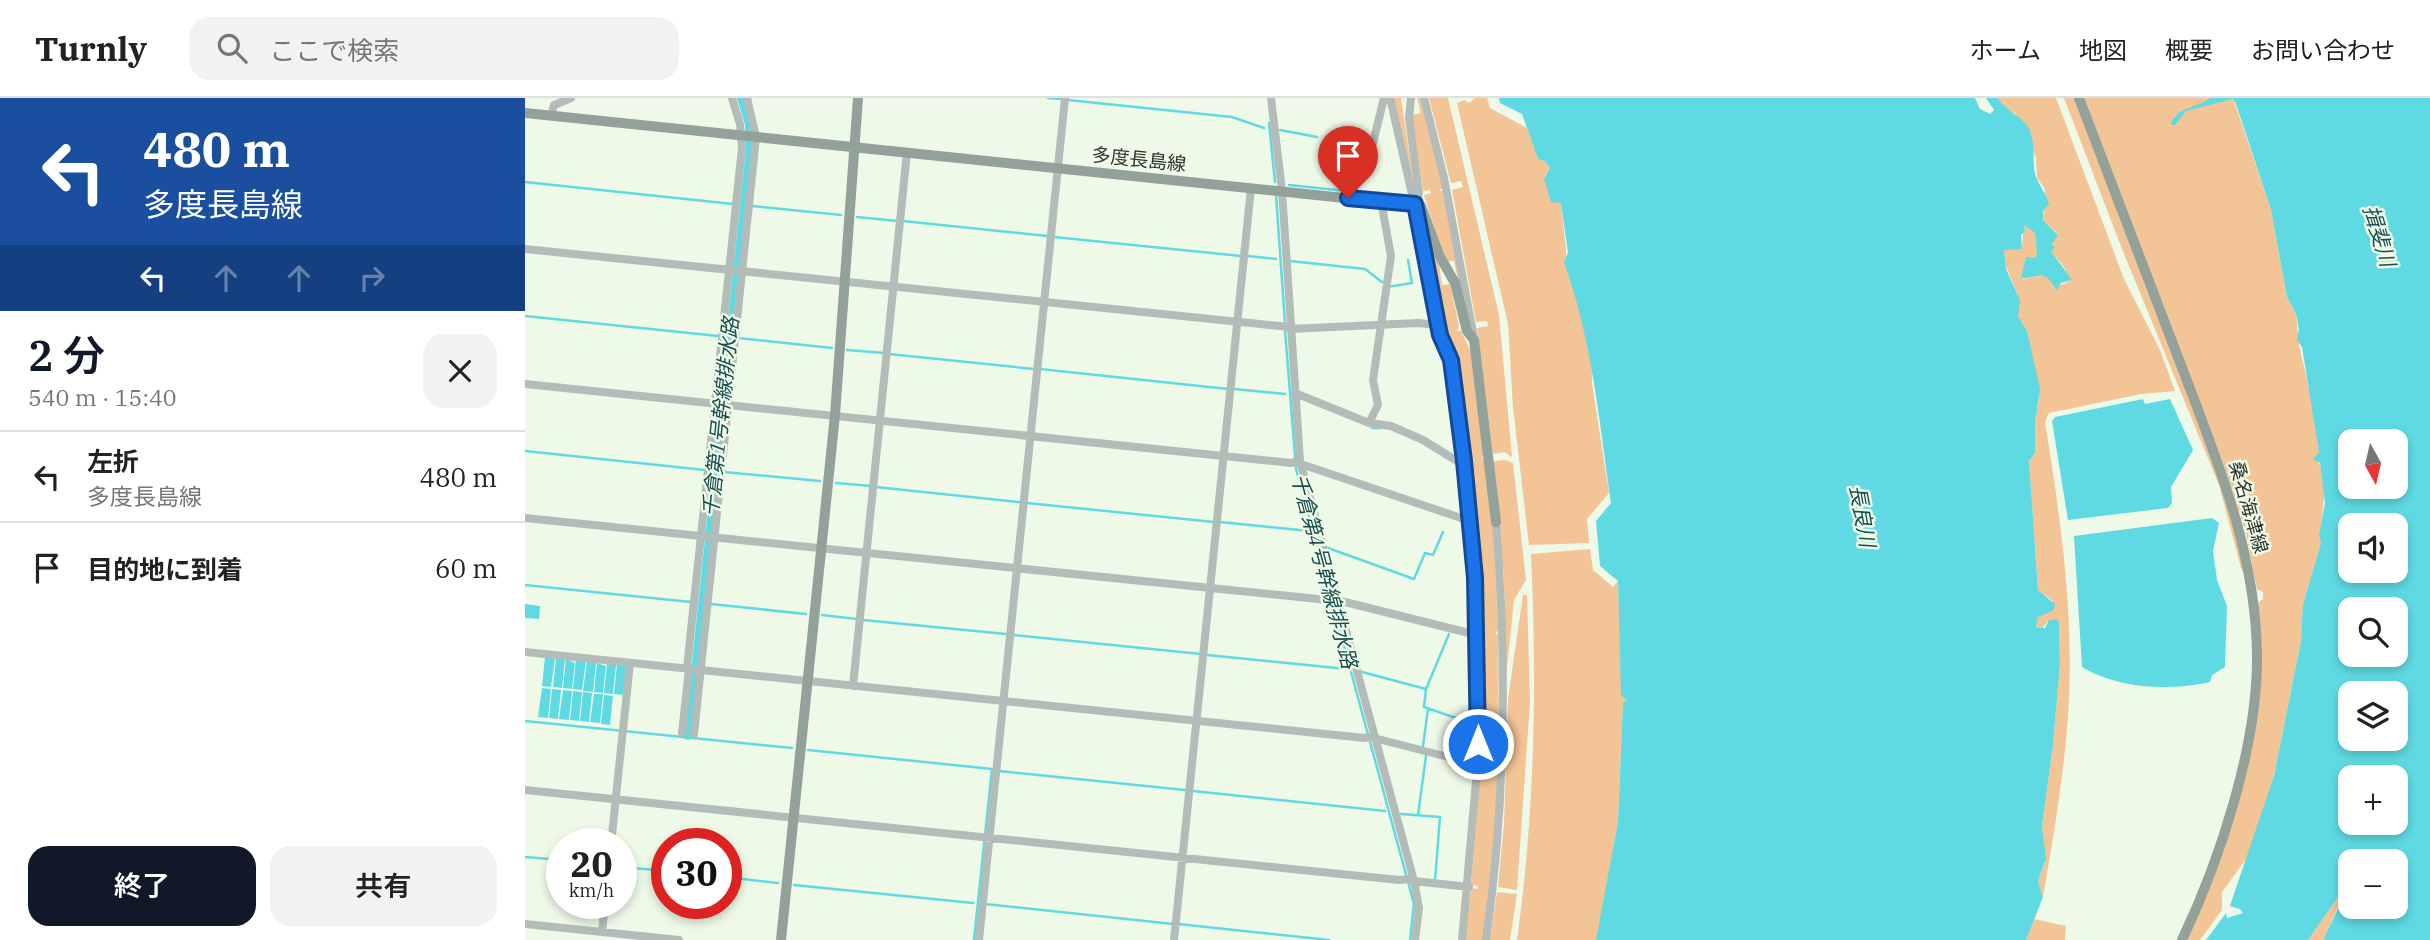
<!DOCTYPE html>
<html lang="ja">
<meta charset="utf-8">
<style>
body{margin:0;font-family:"IBM Plex Serif","Noto Sans JP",serif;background:#f2f2f2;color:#222;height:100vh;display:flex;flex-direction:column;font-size:26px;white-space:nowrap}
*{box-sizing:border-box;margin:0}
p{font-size:23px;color:#767676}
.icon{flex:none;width:38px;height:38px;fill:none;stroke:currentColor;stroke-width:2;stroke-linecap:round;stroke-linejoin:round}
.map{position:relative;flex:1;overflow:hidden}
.details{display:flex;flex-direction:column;background:#fff;width:525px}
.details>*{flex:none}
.guide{background:#1a4fa0;color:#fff;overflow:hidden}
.needle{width:46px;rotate:172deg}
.controls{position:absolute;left:1813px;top:331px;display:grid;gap:14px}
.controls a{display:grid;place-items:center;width:70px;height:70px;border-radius:14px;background:#fff;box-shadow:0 4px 10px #0003;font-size:35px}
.speed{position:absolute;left:21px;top:730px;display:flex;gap:14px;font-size:35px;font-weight:700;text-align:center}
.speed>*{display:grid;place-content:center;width:91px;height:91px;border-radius:50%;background:#fff;box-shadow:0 4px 10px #0003;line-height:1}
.speed small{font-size:18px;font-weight:400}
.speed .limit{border:10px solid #d22;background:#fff;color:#111}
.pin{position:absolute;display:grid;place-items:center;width:60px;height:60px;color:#fff;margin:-72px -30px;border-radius:50% 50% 50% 0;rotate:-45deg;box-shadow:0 0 7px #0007}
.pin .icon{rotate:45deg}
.me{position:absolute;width:77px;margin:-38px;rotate:0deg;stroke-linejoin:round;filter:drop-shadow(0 0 5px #0008)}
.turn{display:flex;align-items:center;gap:24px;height:147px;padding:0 28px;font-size:32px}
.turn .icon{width:91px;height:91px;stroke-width:2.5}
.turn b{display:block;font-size:49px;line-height:60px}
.lanes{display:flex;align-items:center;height:66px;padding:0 28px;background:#0003;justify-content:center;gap:35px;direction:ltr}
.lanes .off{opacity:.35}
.round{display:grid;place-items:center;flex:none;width:74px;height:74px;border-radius:21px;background:#f2f2f2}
.summary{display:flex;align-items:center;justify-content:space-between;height:119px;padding:0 28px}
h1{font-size:42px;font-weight:600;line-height:52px;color:#111827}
.primary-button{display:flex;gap:14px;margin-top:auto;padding:14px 28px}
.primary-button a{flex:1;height:80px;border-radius:21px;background:#111827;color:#fff;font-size:28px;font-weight:600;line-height:80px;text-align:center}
.primary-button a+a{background:#f2f2f2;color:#222}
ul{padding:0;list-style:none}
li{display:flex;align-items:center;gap:21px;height:91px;padding:0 28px;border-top:2px solid #e0e0e0}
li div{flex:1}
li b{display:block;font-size:26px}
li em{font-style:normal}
header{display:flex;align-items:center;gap:42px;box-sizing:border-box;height:98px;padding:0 35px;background:#fff;border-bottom:2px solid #e0e0e0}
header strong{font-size:33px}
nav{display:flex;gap:38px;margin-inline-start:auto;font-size:24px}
.search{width:490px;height:63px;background:#f2f2f2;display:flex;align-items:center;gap:18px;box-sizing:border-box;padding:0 24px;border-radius:21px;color:#767676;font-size:26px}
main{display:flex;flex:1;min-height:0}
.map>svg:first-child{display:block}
.green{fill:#f3c495}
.water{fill:#5fdae3;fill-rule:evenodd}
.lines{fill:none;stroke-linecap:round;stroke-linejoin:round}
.stream{stroke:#5fdae3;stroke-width:2.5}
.street{stroke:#b3bcb8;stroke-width:8}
.secondary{stroke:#93a19b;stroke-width:10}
.route-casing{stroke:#114b97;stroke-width:18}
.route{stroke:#1a73e8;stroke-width:12}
.labels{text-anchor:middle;stroke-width:5;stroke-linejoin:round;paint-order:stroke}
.street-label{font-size:19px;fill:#2f332d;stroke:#eef9e7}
.water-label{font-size:21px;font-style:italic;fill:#184e52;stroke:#eef9e7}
</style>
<header>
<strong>Turnly</strong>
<div class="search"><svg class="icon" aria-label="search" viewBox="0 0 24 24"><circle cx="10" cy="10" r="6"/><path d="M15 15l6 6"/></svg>ここで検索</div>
<nav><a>ホーム</a><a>地図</a><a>概要</a><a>お問い合わせ</a></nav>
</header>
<main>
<section class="details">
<div class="guide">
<div class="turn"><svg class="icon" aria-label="left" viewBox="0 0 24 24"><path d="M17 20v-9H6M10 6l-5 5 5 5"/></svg><div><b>480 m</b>多度長島線</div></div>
<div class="lanes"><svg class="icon" aria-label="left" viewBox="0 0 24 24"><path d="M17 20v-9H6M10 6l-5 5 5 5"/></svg><svg class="icon off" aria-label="ahead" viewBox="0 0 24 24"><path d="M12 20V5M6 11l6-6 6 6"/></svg><svg class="icon off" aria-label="ahead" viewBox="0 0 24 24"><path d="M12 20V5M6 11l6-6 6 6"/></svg><svg class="icon off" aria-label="right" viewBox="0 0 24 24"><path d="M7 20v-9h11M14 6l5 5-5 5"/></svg></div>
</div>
<div class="summary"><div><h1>2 分</h1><p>540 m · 15:40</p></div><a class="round"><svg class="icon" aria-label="close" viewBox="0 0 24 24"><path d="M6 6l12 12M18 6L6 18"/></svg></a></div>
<ul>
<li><svg class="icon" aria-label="left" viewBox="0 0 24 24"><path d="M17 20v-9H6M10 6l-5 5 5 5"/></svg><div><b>左折</b><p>多度長島線</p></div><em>480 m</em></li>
<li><svg class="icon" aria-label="arrive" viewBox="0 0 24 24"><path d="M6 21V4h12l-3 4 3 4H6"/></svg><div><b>目的地に到着</b></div><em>60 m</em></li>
</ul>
<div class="primary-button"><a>終了</a><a>共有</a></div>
</section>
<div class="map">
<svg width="1905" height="842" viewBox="0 0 1905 842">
<rect width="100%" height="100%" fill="#eef9e7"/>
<!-- green -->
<path class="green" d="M868 0H876L888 80H887Z
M892 0H895L918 88 915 93H919L943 226 929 163 920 164 899 97 906 95 905 92 898 93 887 17 896 15Z
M904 0H923L974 217 987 359 979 354 968 356 952 230 963 228 962 223 951 224 927 92 938 89 936 83 926 85Z
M950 0H962L965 10 1002 30 1013 61 1020 62 1025 70 1020 78 1033 104H1036L1042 162 1067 259V285L1084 395 1062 421 1064 445 1004 447 988 309 983 226 932 5 939 2 944 5Z
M1473 0H1531L1599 181 1635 252 1650 293 1616 296 1524 315 1520 324C1537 429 1552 535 1541 642 1536 694 1527 747 1518 799L1513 783 1520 765 1517 728 1528 647 1535 566 1534 525 1523 523 1516 532 1511 530 1513 519 1528 503 1513 492 1504 363 1510 355V325L1514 300 1502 234 1493 218 1492 195 1480 166 1479 151 1497 148 1499 127 1510 135 1512 156 1510 160 1500 162 1498 181 1520 177 1534 188 1545 183 1539 169 1526 153 1531 134 1518 122 1520 91 1512 80 1511 59 1490 15 1479 11Z
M1539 0H1550L1694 378 1722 481 1716 470 1694 387 1597 151Z
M1559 0H1708L1746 112 1762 199 1771 216 1774 247 1790 316 1794 355 1789 359C1809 379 1793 421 1796 445L1778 506 1776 543 1749 678 1715 810 1705 808 1721 761 1697 794V812L1675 842H1661L1707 719 1736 540 1733 505 1738 501V494L1732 491 1721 435 1699 368Z
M896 114 914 166 917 187 925 186 934 228 932 233H936L948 258 960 357 957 358 958 363 961 362 968 425 973 533 970 534 973 538 974 658H971L974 662 971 725 958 842H939L946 790 952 791 953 788 946 787 956 661 962 662V659L956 658 955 538 961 536 954 535 942 365 949 363 948 360 941 361 928 259 915 229 922 227 915 226Z
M910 232 923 260 935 359 931 360 920 263Z
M980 362 988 365 1001 482 989 502 981 579 979 479 968 363Z
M1065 451 1068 472 1088 489 1093 483 1097 599 1102 602 1098 604 1093 724 1075 826 1071 842H992C1010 713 1012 586 1006 456Z
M998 497H1002L1005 604 992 792 973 789 979 726 983 601Z
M1825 782 1798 842H1783Z
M972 794 992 796 985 842H965Z
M1509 821 1541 828 1540 842H1501Z"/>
<!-- water -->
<path class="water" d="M212 0H219L225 18 227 50 165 642 159 641 221 50 220 27Z
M974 0H1450L1455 11 1465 16 1469 12 1461 0H1473C1481 14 1496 16 1504 31 1511 45 1507 62 1510 76 1513 86 1521 95 1524 106L1518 113V122L1533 137 1527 146 1530 150 1526 153 1547 182 1536 185 1532 193C1518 169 1518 180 1496 180L1501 159 1510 160 1512 156 1510 135 1499 127 1500 134 1496 137 1497 151 1479 152 1481 171 1495 202 1493 218 1502 233 1515 291 1510 325V355L1504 363 1513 492 1530 506 1529 512 1513 519 1511 530H1520L1524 522 1532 521 1534 525 1535 566 1528 647 1517 728 1521 761 1513 783 1518 799 1501 842H1071L1093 724 1098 604 1102 602 1096 598 1093 483 1075 468 1071 423 1086 405C1074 321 1067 242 1039 164L1043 155 1036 105 1026 104 1019 81 1025 70 1020 63 1013 61 997 16 975 5Z
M1685 0H1905V842H1798L1825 785V808H1871V763H1825V782L1783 842H1681L1701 815 1702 820 1718 815 1715 811 1705 808 1749 678 1776 543 1778 506 1796 445 1794 437 1800 405 1795 365 1788 361 1794 354 1777 249 1772 242 1774 232 1771 216 1762 199 1746 112 1711 6 1708 1 1661 13 1650 27H1646C1651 8 1671 11 1685 0ZM1825 343H1871V388H1825ZM1825 427H1871V472H1825ZM1825 511H1871V556H1825ZM1825 595H1871V640H1825ZM1825 679H1871V724H1825Z
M1618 301 1620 306 1645 301 1668 352 1646 389 1647 405 1643 410 1543 422 1527 323 1530 319Z
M1687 420 1694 425 1688 453 1692 482 1702 508 1700 569 1687 577 1685 584C1645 593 1593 591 1557 569L1549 438Z
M0 506 15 508 14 521 0 520Z
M20 559 30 560 26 589 17 588Z
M31 560 40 561 37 590 28 589Z
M41 561 50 565 47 591 38 590Z
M51 562 61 563 57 592 48 591Z
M62 564 71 565 68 594 58 593Z
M72 565 81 568 78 595 69 594Z
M82 566 91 567 88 596 79 595Z
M92 567 101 568 98 597 89 596Z
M17 590 26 591 23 620 13 619Z
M27 591 36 592 33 621 24 620Z
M38 592 47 593 44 622 34 621Z
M48 593 57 594 54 623 45 622Z
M58 594 67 595 64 624 55 623Z
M69 596H78L75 625 65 624Z
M79 597 88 598 85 627 76 626Z"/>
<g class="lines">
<!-- stream -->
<path class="stream" d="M523 0 537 1
M543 2 707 19 739 30
M744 25 750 84
M755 32 792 39
M0 84 208 106
M764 87 821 93 835 64
M751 97 760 225
M227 108 316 117
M332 119 373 123
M378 123 522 138
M529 139 716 158
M723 158 751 161
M765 163 840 171 857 184
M862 189 887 185 883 162
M0 218 193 238
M760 232 771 371 889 806 885 842
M213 240 307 250
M322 252 359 255
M364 256 509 271
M515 271 703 291
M709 291 760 296
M847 330H855
M0 353 180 372
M199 374 295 383
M311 385 346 388
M351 389 494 404
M502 405 689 424
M695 424 784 433
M803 450 889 481 900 455 908 457 918 434
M0 487 166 504
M186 506 281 516
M297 517 332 521
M338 522 481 536
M488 537 676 556
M682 557 821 571
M837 574 901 591 899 609 934 621
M901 591 924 536
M0 623 267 650
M898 648 903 611
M283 652 467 671 449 842
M474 673 660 692
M668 693 860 713
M876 716 915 719 910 782
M893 717 901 658
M0 759 37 762
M96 769 142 773
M201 779 253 785
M269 787 448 805
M460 806 648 826
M653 826 804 842"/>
<!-- street -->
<path class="street" d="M746 0 757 93 775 363 889 783 894 810 890 842
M865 0 904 170 915 238 926 262 945 420 950 480 953 660 937 842
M886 0 884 20 894 96 890 106
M899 0 919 80 949 240
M26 18 29 7 46 0
M823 100 845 57 859 0
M0 151 765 229
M765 231 893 225 913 227
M0 286 766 365 775 363
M770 295 844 325 866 328 898 342 940 368
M844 325 853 307 848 282 866 158 856 103
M776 366 939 421 945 420
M0 420 803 502 811 501
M812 502 952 537
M0 554 840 640 849 638
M162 570 217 50 215 26 207 0
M328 588 382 54
M157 635 164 571
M169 636 231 39 222 0
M849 640 931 661 953 660
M0 692 874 782 888 781
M86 746 105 565
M889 783 944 789
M0 826 154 842
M77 834 80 805
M454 842 540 0
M649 842 726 90
M961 842C981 703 982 564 971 424"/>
<!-- secondary -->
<path class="secondary" d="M1554 0C1588 89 1622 178 1656 267 1692 362 1731 454 1732 557 1733 647 1695 762 1657 842
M0 15 896 108 914 157 930 185 942 233 949 242 971 424
M256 842 310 317 333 0"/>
</g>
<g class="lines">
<defs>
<path id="route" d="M823 100 890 106 915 237 926 262 939 363 950 480 953 646"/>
</defs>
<!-- route casing -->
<use href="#route" class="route-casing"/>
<!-- route -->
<use href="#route" class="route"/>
</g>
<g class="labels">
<!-- street labels -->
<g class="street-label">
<text transform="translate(614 61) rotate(6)" y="7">多度長島線</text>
<text transform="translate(1724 409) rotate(74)" y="7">桑名海津線</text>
</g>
<!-- water labels -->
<g class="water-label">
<text transform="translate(1854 138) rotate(73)" y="7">揖斐川</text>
<text transform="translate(196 319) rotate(-84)" y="7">千倉第1号幹線排水路</text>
<text transform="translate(1337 418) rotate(80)" y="7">長良川</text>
<text transform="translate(799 473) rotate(75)" y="7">千倉第4号幹線排水路</text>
</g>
</g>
</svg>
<div class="controls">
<a><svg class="needle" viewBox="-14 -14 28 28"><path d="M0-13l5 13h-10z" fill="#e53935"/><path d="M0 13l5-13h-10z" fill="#767676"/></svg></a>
<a><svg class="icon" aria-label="sound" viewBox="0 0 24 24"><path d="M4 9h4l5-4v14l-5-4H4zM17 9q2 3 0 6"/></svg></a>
<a><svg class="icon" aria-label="search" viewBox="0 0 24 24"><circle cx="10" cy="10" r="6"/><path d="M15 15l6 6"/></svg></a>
<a><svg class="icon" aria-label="layers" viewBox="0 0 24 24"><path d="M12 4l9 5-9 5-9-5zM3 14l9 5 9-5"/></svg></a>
<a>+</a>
<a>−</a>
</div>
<div class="speed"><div>20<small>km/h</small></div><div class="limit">30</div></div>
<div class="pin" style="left:823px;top:100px;background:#d93025"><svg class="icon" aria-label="arrive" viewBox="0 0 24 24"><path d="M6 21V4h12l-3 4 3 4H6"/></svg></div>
<svg class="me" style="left:953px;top:646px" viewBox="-20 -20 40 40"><circle r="17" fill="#1a73e8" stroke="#fff" stroke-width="3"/><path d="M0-11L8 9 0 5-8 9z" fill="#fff"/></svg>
</div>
</main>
